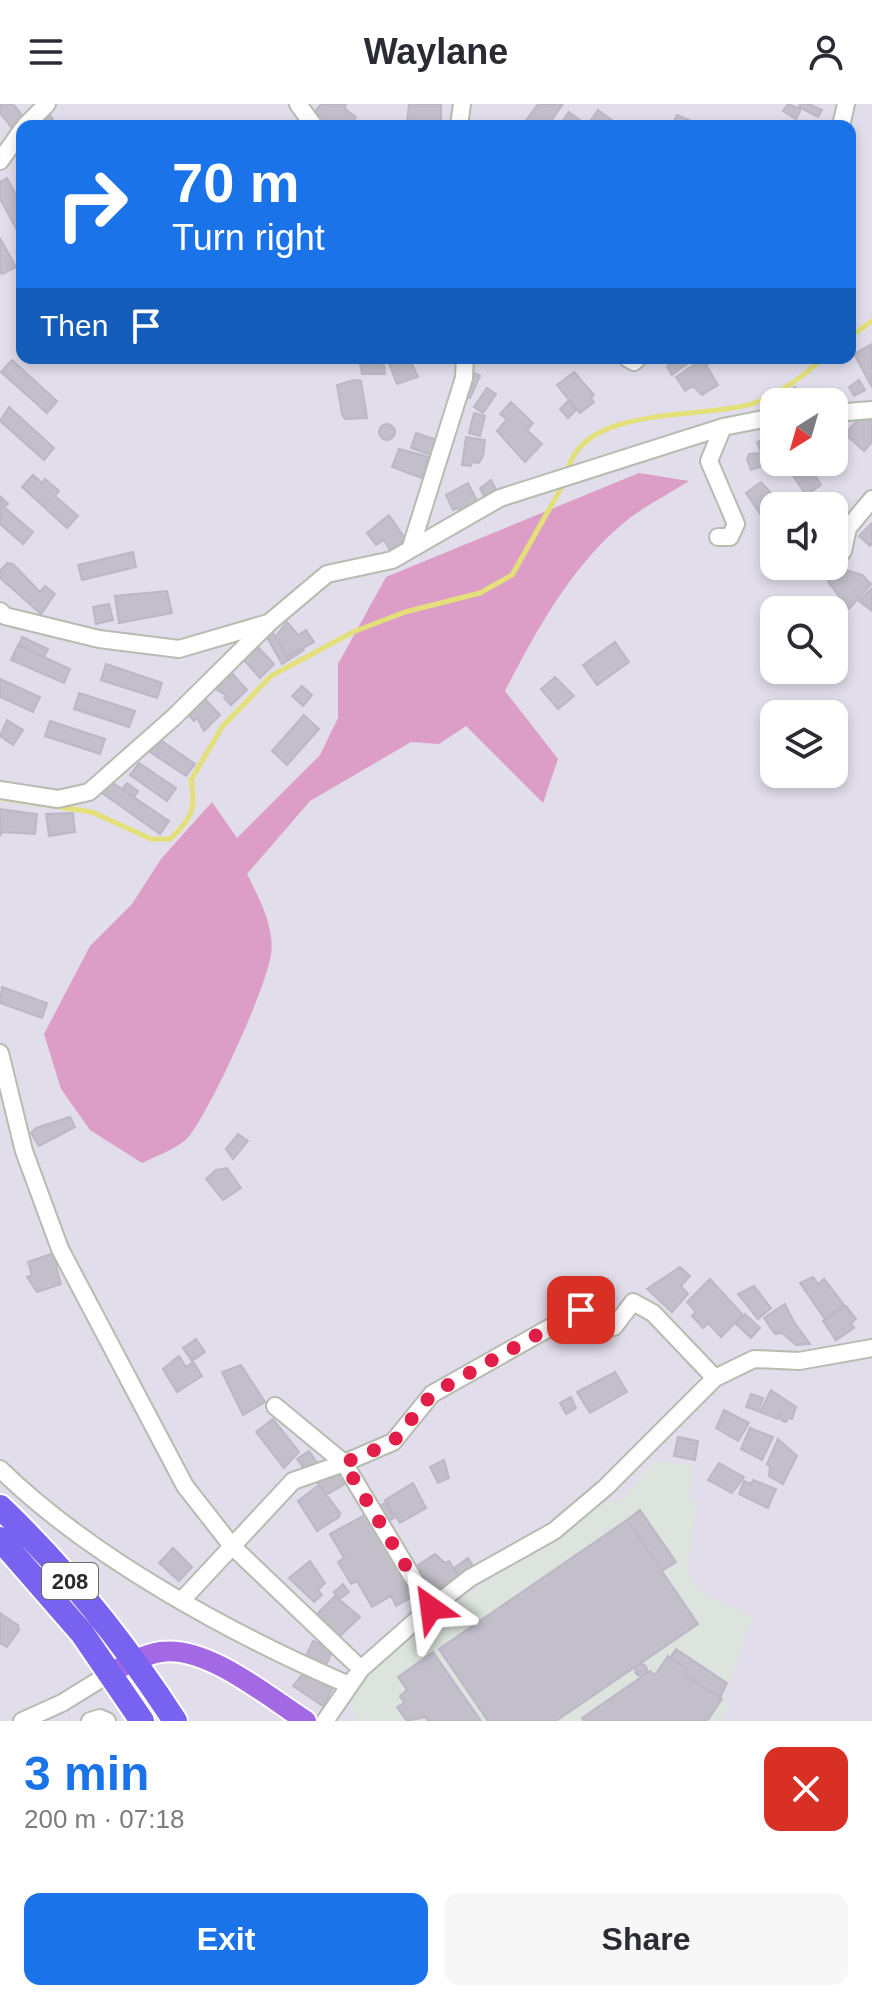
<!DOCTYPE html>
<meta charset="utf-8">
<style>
body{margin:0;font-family:Helvetica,sans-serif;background:#f7f7f7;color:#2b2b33;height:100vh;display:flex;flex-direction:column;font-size:30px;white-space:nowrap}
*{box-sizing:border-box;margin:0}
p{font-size:26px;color:#7c7c81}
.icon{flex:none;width:44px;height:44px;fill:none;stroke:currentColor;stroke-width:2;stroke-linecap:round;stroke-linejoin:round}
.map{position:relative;height:1617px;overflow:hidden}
.sheet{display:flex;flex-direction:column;background:#fff;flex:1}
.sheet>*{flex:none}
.guide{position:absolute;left:16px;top:16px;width:840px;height:244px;border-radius:16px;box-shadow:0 4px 12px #0003;background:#1a73e8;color:#fff;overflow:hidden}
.needle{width:52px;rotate:217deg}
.controls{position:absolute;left:760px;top:284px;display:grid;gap:16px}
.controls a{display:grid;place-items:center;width:88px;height:88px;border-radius:16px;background:#fff;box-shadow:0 4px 12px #0003;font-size:40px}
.pin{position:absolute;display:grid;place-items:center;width:68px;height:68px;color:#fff;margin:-34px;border-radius:16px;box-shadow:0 4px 12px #0006}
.me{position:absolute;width:88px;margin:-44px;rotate:329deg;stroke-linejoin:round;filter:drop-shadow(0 0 6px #0008)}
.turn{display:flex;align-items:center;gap:28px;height:168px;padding:0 24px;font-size:36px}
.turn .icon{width:104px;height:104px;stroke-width:2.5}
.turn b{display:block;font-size:56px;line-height:68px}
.then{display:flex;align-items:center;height:76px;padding:0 24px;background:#0003;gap:16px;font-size:30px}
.round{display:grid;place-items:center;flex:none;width:84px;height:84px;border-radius:16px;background:#f7f7f7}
.summary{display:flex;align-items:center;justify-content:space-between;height:136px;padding:0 24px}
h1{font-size:48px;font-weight:700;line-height:60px;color:#1a73e8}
.primary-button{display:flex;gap:16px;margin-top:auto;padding:16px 24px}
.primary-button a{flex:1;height:92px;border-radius:16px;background:#1a73e8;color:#fff;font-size:32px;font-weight:700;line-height:92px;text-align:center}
.primary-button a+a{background:#f7f7f7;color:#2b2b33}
header{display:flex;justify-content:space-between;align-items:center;height:104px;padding:0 24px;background:#fff;font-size:36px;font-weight:700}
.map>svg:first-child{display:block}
.industrial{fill:#dde4dd}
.green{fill:#dc9ec6}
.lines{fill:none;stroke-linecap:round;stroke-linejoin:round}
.stream{stroke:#e3e079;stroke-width:5}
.building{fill:#c2beca;stroke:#bcb7c6;stroke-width:2}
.minor-casing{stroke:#b6bcb0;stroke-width:20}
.major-casing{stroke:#fff;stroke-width:24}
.highway-casing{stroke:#fff;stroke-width:28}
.minor{stroke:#fff;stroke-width:16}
.major{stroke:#a369e4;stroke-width:20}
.highway{stroke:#7763ef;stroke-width:24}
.route{stroke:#e11d48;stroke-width:14;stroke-dasharray:0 25.2}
.labels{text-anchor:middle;stroke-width:6;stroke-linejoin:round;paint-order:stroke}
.shield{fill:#fff;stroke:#6a6a6a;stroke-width:2}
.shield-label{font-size:22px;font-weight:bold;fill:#2a2a2a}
</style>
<header><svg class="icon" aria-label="menu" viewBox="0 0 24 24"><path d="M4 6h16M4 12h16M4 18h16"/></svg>Waylane<svg class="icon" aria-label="person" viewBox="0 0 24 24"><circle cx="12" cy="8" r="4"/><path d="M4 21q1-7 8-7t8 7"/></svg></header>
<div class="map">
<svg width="872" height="1617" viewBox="0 0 872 1617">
<rect width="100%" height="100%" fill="#e1ddeb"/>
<!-- industrial -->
<path class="industrial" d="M655 1356 693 1362 689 1395 697 1397 687 1467 702 1489 753 1513 724 1592 730 1603 720 1617H356L350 1595 366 1567 389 1546 596 1402 622 1395Z"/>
<!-- green -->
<path class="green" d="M639 369 689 377C670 389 649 400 631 413 574 457 537 525 505 587L558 655 543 699 466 622 439 640 411 638 310 697 247 770C259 794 275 823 271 851 265 887 212 1002 190 1031 180 1044 156 1052 142 1059L90 1026 61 985 44 930 90 842 132 800 161 755 212 698 237 734 320 651 338 614V560L386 473Z"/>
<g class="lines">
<!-- stream -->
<path class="stream" d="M850 233 872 217
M567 369C581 298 707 317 757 298 783 288 803 272 823 254
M0 694 92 708 151 735H170C191 716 197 704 191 676L222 623 271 572 353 528 405 508 480 489 512 471 564 379"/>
</g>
<!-- building -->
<path class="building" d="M0 0H13L24 14 12 24 0 9Z
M321 0H346L345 5 356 13 350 22H336L314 9Z
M409 0H441V20L407 18Z
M538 0H563L547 22H522Z
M788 0 801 5 796 15 783 7Z
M800 0H809L822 6 818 13 799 3Z
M598 6 620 22H587Z
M569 8 581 17 577 22H559Z
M677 11 694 18 692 22H672Z
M51 12 56 22H38L37 20Z
M7 74 22 102V135L0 95V78Z
M0 134 16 163 2 170 0 167Z
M872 240V283L854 250Z
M383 254 385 270H362L359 255Z
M387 254H409L418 273 397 280Z
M675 254H692L693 255 672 271 667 263Z
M704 254 714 255 706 261 718 281 702 291 693 282 685 287 676 273Z
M12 256 57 297 47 309 1 268Z
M471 267 480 272 470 294 460 290Z
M574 268 594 291 591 294 594 298 580 309 557 281Z
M354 276 361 277 367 314 345 315 342 310 337 281Z
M859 276 865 286 854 292 849 283Z
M795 283 802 297 787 298 783 290Z
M487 284 496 290 483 309 474 303Z
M568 297 576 306 568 314 560 305Z
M511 298 533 319 527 326 542 340 525 358 497 327 507 315 500 310Z
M9 303 54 344 44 356 0 317Z
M474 309 485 312 480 332 469 329Z
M863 310 869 316 872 313V338L864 347 845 330Z
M379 328a8 8 0 1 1 16 0a8 8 0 1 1-16 0Z
M416 329 437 336 431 351 411 344Z
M774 331V358L751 366 747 355 749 350 761 349 757 338Z
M466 333 485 336 483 352 479 359 472 358 471 362 462 361Z
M399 345 429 353 422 374 392 363Z
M808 360 821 381 806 391 792 370Z
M33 371 42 379 45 375 59 387 55 392 78 412 67 424 22 383Z
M491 376 502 397 488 399 480 384Z
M761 378 772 390 770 391 777 402H774V411L765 417 746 389Z
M468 379 478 399 461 410 458 404 453 406 446 391Z
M1 393 8 400 4 403 33 428 23 440 0 420Z
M389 411 406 436 390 446 384 436 376 441 367 429Z
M872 419V439L870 442 859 432Z
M133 448 136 463 82 476 78 461Z
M7 459 13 460 40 488 45 482 55 490 41 510 0 474V467Z
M787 462H807V463L795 473Z
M843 465 862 471 871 480 849 505 828 478Z
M872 484V507L859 497Z
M167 487 172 509 119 519 115 492Z
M109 500 113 516 96 520 93 503Z
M287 518 298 531 306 526 314 538 287 553 275 533Z
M272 527 287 553 301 544 304 546 282 560 266 531Z
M22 533 48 545 44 553 19 541Z
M615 538 629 558 597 581 583 561Z
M18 541 70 565 64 579 11 556Z
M258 543 274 560 260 574 244 556Z
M106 560 162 579 157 594 101 576Z
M231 568 247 586 231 601 224 594 227 592 214 584Z
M555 573 574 592 558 605 541 585Z
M0 575 40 593 33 608 0 593Z
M302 582 312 591 303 602 292 592Z
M79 589 135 607 129 623 74 605Z
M204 594 220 611 204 627 197 614 194 617 187 609Z
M304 611 319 625 287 661 272 647Z
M7 616 23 626 13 641 0 632Z
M50 617 105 635 100 650 45 632Z
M159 635 195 660 186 672 150 648Z
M139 659 176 684 167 697 130 671Z
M110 677 169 717 160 730 102 689Z
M127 679 138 687 134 693 122 685Z
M0 705 37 710 35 730 2 728 0 732Z
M73 709 75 728 49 732 46 710Z
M2 883 47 899 42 914 0 899Z
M70 1013 75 1023 39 1042 31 1029 36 1024Z
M238 1030 248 1037 233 1055 226 1045Z
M227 1064 241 1084 223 1096 206 1075 216 1066Z
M57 1148 62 1158 56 1162 61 1180 37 1188 27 1173 32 1171 28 1158Z
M680 1163 690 1172 681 1182 688 1190 672 1208 647 1185Z
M813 1173 818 1180 824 1175 844 1201 825 1215 800 1179Z
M710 1175 743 1211 721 1233 708 1219 703 1224 692 1212 696 1208 687 1198Z
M754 1182 771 1204 758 1215 738 1190Z
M785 1200 794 1218 810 1240 796 1241 782 1229 775 1230 764 1214Z
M846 1202 856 1215 851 1219 854 1224 836 1236 823 1217Z
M745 1210 760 1224 751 1234 736 1220Z
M196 1235 205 1248 192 1257 183 1244Z
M179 1252 186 1263 193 1258 202 1272 177 1288 163 1265Z
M241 1261 265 1298 243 1311 222 1268Z
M615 1268 627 1288 590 1309 577 1288Z
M771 1286 796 1303 792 1315 788 1314 786 1318 781 1316 780 1310 778 1315 760 1308Z
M751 1290 763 1294 758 1307 746 1303Z
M571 1293 576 1304 566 1310 560 1299Z
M724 1306 749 1319 738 1337 716 1324Z
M273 1315 299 1348 284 1364 256 1328Z
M750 1324 773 1333 762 1356 741 1345Z
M678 1333 698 1337 695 1356 674 1352Z
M778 1335 797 1352 783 1380 769 1372 770 1363 767 1360Z
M309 1347 318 1360 307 1368 297 1355Z
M444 1356 449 1374 438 1379 430 1363Z
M719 1359 744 1373 732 1389 708 1376Z
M339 1366 350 1377 326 1391 318 1379Z
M753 1376 776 1385 768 1404 739 1390 744 1377 751 1380Z
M413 1379 426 1404 400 1419 385 1396Z
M319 1381 340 1409 339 1413 317 1427 298 1397Z
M385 1399 394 1414 387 1418 378 1403Z
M640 1406 676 1458 662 1467 627 1416Z
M370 1408 417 1490 396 1502 391 1492 372 1503 357 1477 351 1480 338 1458 344 1454 330 1430Z
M627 1416 698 1520 556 1617H488L439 1545Z
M173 1444 192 1463 179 1477 159 1459Z
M435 1450 445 1459 449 1457 460 1475 431 1494 412 1465Z
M468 1454 475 1465 461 1475 454 1464Z
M310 1457 325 1479 318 1486 322 1491 314 1498 289 1474Z
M343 1480 349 1488 340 1495 334 1488Z
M335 1492 360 1513 337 1535 315 1512Z
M0 1509 18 1521 19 1526 7 1543 0 1539Z
M313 1537 333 1546 326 1561 306 1552Z
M676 1545 727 1579 720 1594 685 1571 688 1566 670 1554Z
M433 1548 481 1617H428L425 1613 407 1617 397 1603 404 1599 400 1592 407 1586 398 1573Z
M668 1552 688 1566 685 1571 722 1595 707 1617H584L582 1614 650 1567 655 1571Z
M635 1566a6 6 0 1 1 12 0a6 6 0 1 1-12 0Z
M304 1568 319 1578 321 1575 335 1580 323 1602 293 1582Z"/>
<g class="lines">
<defs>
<path id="minor" d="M298 0 314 22
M25 22 47 0
M459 22 462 0
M841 22 846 0
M0 57 22 26
M627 254 634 258 638 254
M834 309 872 306
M834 425 848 424 872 395
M718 433H730L736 420 709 357 723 323
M411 443 464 274 465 254
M843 447 848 424
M0 507 5 512 99 535 179 545 268 519
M0 686 58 695 89 688 174 613 270 518 327 470 392 456 500 394 723 323 774 313
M0 949 24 1047 60 1145 185 1382 232 1442 361 1565
M275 1302 344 1359
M0 1365C91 1454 233 1531 349 1581
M183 1495 293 1377 344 1359
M431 1504 344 1359 393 1338 432 1290 581 1206 614 1223 633 1198 653 1209 715 1274
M22 1617 62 1599 109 1570
M90 1617 100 1614 107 1617
M325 1617 361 1565 421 1512 470 1474 554 1427 606 1383 715 1274 754 1255 799 1257 872 1244"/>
<path id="major" d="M109 1570C125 1561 142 1551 161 1548 207 1541 268 1593 306 1617"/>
<path id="highway" d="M0 1403C66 1466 125 1540 175 1617
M0 1435 82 1529 142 1617"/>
</defs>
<!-- minor casing -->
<use href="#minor" class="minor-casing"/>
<!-- major casing -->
<use href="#major" class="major-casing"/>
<!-- highway casing -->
<use href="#highway" class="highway-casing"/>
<!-- minor -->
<use href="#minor" class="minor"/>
<!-- major -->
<use href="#major" class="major"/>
<!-- highway -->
<use href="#highway" class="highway"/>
</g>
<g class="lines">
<!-- route -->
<path class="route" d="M431 1504 344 1359 393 1338 432 1290 581 1206"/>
</g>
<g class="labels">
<!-- shield labels -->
<rect class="shield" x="42" y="1459" width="56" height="36" rx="6"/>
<g class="shield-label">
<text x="70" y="1485">208</text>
</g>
</g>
</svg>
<div class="controls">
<a><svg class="needle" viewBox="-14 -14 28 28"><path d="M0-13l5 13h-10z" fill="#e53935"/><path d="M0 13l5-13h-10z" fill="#7c7c81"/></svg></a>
<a><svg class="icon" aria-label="sound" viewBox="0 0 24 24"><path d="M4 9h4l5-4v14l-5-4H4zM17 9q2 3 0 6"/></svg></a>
<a><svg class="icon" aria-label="search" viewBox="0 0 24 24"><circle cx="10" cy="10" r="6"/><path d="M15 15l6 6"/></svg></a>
<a><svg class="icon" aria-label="layers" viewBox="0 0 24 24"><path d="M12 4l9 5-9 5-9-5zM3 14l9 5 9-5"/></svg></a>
</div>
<div class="pin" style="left:581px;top:1206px;background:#d93025"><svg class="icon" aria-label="arrive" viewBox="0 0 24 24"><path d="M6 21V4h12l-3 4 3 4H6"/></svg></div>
<svg class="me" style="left:431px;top:1504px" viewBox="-20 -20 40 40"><path d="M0-17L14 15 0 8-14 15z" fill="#e11d48" stroke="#fff" stroke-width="4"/></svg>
<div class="guide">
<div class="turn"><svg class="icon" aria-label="right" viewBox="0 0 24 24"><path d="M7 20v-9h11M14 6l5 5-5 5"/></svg><div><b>70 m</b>Turn right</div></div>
<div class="then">Then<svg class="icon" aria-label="arrive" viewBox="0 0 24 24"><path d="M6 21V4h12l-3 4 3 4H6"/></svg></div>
</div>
</div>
<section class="sheet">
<div class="summary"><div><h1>3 min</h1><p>200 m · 07:18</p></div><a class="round" style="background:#d93025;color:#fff"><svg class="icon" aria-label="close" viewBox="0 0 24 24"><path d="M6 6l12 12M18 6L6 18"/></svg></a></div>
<div class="primary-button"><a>Exit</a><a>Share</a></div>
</section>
